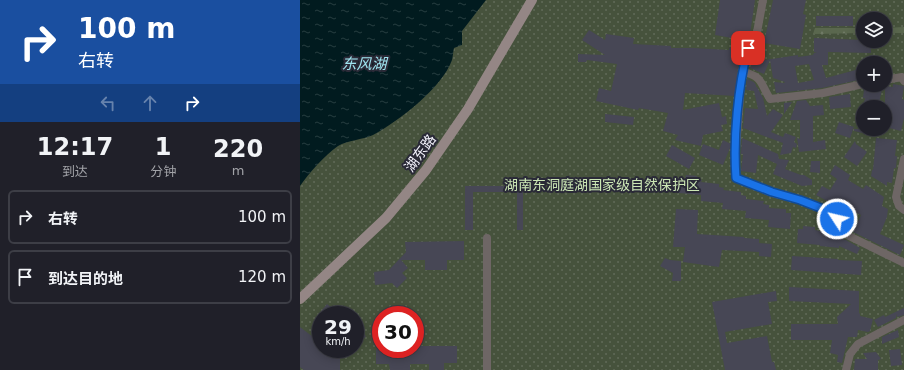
<!DOCTYPE html>
<html lang="zh">
<meta charset="utf-8">
<style>
body{margin:0;font-family:"DejaVu Sans","Noto Sans SC",sans-serif;background:#282831;color:#f1f3f6;height:100vh;display:flex;flex-direction:column;font-size:15px;white-space:nowrap}
*{box-sizing:border-box;margin:0}
p{font-size:13px;color:#a2a3a8}
.icon{flex:none;width:22px;height:22px;fill:none;stroke:currentColor;stroke-width:2;stroke-linecap:round;stroke-linejoin:round}
.map{position:relative;flex:1;overflow:hidden}
.panel{display:flex;flex-direction:column;background:#202029;width:300px}
.panel>*{flex:none}
.banner{background:#1a4fa0;color:#fff;overflow:hidden}
.buttons{position:absolute;left:556px;top:12px;display:grid;gap:8px}
.buttons a{display:grid;place-items:center;width:36px;height:36px;border-radius:50%;background:#202029;box-shadow:0 2px 10px #0003,0 0 0 1px #3d3e46;font-size:20px}
.speed{position:absolute;left:12px;top:306px;display:flex;gap:8px;font-size:20px;font-weight:700;text-align:center}
.speed>*{display:grid;place-content:center;width:52px;height:52px;border-radius:50%;background:#202029;box-shadow:0 2px 10px #0003,0 0 0 1px #3d3e46;line-height:1}
.speed small{font-size:10px;font-weight:400}
.speed .limit{border:6px solid #d22;background:#fff;color:#111}
.pin{position:absolute;display:grid;place-items:center;width:34px;height:34px;color:#fff;margin:-17px;border-radius:8px;box-shadow:0 2px 6px #0006}
.me{position:absolute;width:44px;margin:-22px;rotate:305deg;stroke-linejoin:round;filter:drop-shadow(0 0 3px #0008)}
.turn{display:flex;align-items:center;gap:14px;height:84px;padding:0 12px;font-size:18px}
.turn .icon{width:52px;height:52px;stroke-width:2.5}
.turn b{display:block;font-size:28px;line-height:34px}
.lanes{display:flex;align-items:center;height:38px;padding:0 12px;background:#0003;justify-content:center;gap:20px;direction:ltr}
.lanes .off{opacity:.35}
.eta{display:flex;justify-content:space-evenly;align-items:center;height:68px;text-align:center}
.eta b{font-size:24px;font-weight:700;line-height:28px}
ul{padding:0;list-style:none}
li{display:flex;align-items:center;gap:12px;height:54px;margin:0 8px 6px;padding:0 4px;border:2px solid #3d3e46;border-radius:6px}
li div{flex:1}
li b{display:block;font-size:15px}
li em{font-style:normal}
main{display:flex;flex:1;min-height:0}
.map>svg:first-child{display:block}
.grass{fill:url(#grass-dots);fill-rule:evenodd}
.forest{fill:url(#forest-firs)}
.water{fill:url(#water-ripples)}
.building{fill:#474755;fill-rule:evenodd}
.lines{fill:none;stroke-linecap:round;stroke-linejoin:round}
.street{stroke:#6e6665;stroke-width:8}
.secondary{stroke:#948685;stroke-width:10}
.route-casing{stroke:#114b97;stroke-width:10}
.route{stroke:#1a73e8;stroke-width:7}
.labels{text-anchor:middle;stroke-width:4;stroke-linejoin:round;paint-order:stroke}
.street-label{font-size:14px;fill:#f3f3fc;stroke:#2a2a37}
.park-label{font-size:14px;fill:#cce7b5;stroke:#2a2a37}
.water-label{font-size:15px;font-style:italic;fill:#9fe5f0;stroke:#2a2a37}
</style>
<main>
<section class="panel">
<div class="banner">
<div class="turn"><svg class="icon" aria-label="right" viewBox="0 0 24 24"><path d="M7 20v-9h11M14 6l5 5-5 5"/></svg><div><b>100 m</b>右转</div></div>
<div class="lanes"><svg class="icon off" aria-label="left" viewBox="0 0 24 24"><path d="M17 20v-9H6M10 6l-5 5 5 5"/></svg><svg class="icon off" aria-label="ahead" viewBox="0 0 24 24"><path d="M12 20V5M6 11l6-6 6 6"/></svg><svg class="icon" aria-label="right" viewBox="0 0 24 24"><path d="M7 20v-9h11M14 6l5 5-5 5"/></svg></div>
</div>
<div class="eta">
<div><b>12:17</b><p>到达</p></div>
<div><b>1</b><p>分钟</p></div>
<div><b>220</b><p>m</p></div>
</div>
<ul>
<li><svg class="icon" aria-label="right" viewBox="0 0 24 24"><path d="M7 20v-9h11M14 6l5 5-5 5"/></svg><div><b>右转</b></div><em>100 m</em></li>
<li><svg class="icon" aria-label="arrive" viewBox="0 0 24 24"><path d="M6 21V4h12l-3 4 3 4H6"/></svg><div><b>到达目的地</b></div><em>120 m</em></li>
</ul>
</section>
<div class="map">
<svg width="604" height="370" viewBox="0 0 604 370">
<defs>
<pattern id="grass-dots" width="8" height="8" patternUnits="userSpaceOnUse"><rect width="8" height="8" fill="#46523c"/><path d="M2 2h.1M6 6h.1" fill="none" stroke="#616b59" stroke-width="1.8" stroke-linecap="round"/></pattern>
<pattern id="forest-firs" width="22" height="20" patternUnits="userSpaceOnUse"><rect width="22" height="20" fill="#5a674e"/><path d="M5 1l3.5 6h-7zM16 11l3.5 6h-7z" fill="#727d68"/></pattern>
<pattern id="water-ripples" width="26" height="14" patternUnits="userSpaceOnUse"><rect width="26" height="14" fill="#011b1f"/><path d="M2 4q2-2 4 0t4 0M15 11q2-2 4 0t4 0" fill="none" stroke="#263d40"/></pattern>
</defs>
<rect width="100%" height="100%" fill="#2a2a37"/>
<!-- grass -->
<path class="grass" d="M0 0H604V370H0ZM563 19H585V41H563ZM563 63H585V85H563ZM563 107H585V129H563ZM21 315H55V349H21ZM81 315H115V349H81Z"/>
<!-- forest -->
<path class="forest" d="M604 27V33H585V28Z
M515 28H563V33L513 34Z"/>
<!-- water -->
<path class="water" d="M0 0H186L162 31V45L154 48C153 52 153 56 152 60 142 88 99 121 73 135 62 140 48 140 38 146 25 155 9 173 0 186Z"/>
<!-- building -->
<path class="building" d="M420 0H455L449 41 415 35Z
M473 0H506L503 14 506 15 500 49 464 43Z
M516 16H553V26H516Z
M289 30 305 40 306 34 334 38 333 44 371 46V48H393L429 50V48L440 49 435 96 385 93 383 110 419 103 422 117 426 116 427 124 421 125 423 131 403 135 401 146 375 140 378 135 363 131 368 113 339 108 338 110 296 101 299 88 311 91 317 64 287 60 286 62H278V54L305 55 282 40Z
M514 38 563 40V41H571V53L528 52V65H522L526 78 563 68V79L522 88 476 93 474 82 484 83 485 82 473 78 470 60 464 74 450 68 457 49 463 52 459 61 498 55V57L513 55 514 53 517 52H514ZM509 64 514 80 498 83 495 66Z
M447 79 454 82 456 85V87H457L463 98 467 116 473 109 483 115 471 132 483 137 485 133 496 137 494 142 497 144 496 148 493 147 491 153 480 155 483 143 443 128 445 108 458 109 454 91 446 90Z
M593 84 604 86 602 99 604 100V118L601 131 585 127V86L593 87Z
M567 87 582 90 578 107H563L565 98H563L564 89Z
M550 94 551 107 530 109 529 97Z
M506 100 510 106 523 105 524 115 513 116V142L525 140 526 149 499 152 497 138 500 139V120H490L497 101Z
M492 102 484 114V103Z
M305 114 334 117 333 125 305 122Z
M539 122 554 127 550 138 535 133Z
M554 129H572L571 135 554 131Z
M442 138 478 154 479 159 489 160 485 169 501 175H504L512 180V185L502 186 473 174 477 164 458 155 456 173 441 171 443 154H441Z
M576 138 597 140 595 156H597L596 168H594L592 183 587 182V186L571 176 572 170H573Z
M423 140 431 144 430 148 423 165 399 155 403 144 419 150Z
M555 141 556 144 567 152 557 166 544 157Z
M372 145 395 158 389 169 366 156Z
M511 161H520V173L510 172Z
M535 165 550 175 548 180 563 189 566 185 584 197 582 206 588 209 587 217 580 234 604 245 600 255 553 232 561 215 550 210 549 213 516 195 522 186 530 190 537 179 530 174Z
M386 175 397 176V180H402L401 182 419 184V187L424 188 423 190 441 192V195L446 196V199L464 201 463 204 469 205V208L486 209V213H491L490 229 468 227 469 220 445 218 446 211 422 209 423 203 401 201V195L379 193 380 178 385 179Z
M165 186H223V230H217V192H173V230H165Z
M376 209 398 210 397 234 444 237V238L459 239V243L472 244 471 257 459 256V252L422 250 419 267 383 262 385 247H373Z
M503 226 515 227V230L520 231 546 240 560 248 557 254 539 246V248L520 246V245L497 243 498 229H503Z
M164 241V260H147V270H125V260H101L108 268 102 273 107 278 97 288 92 283 75 285 74 272 89 270 106 252 105 242Z
M492 256 538 259V260L562 261 561 275 491 270Z
M365 258 370 260 381 261V281H372L373 273 360 266Z
M489 287 559 291V313L560 314V316L573 319 570 331 568 332 558 330 557 337H548L542 363 537 362 538 355 530 353 532 340H491V324H538L537 317 551 304 489 301Z
M476 291 477 301 468 302 472 324 425 332 427 343 467 336 472 362H474L476 370H425L412 302Z
M27 304 41 315H18Z
M604 308V315L597 317 596 314V318L578 327 574 320 584 315 585 317Z
M0 327 21 343V349H29L40 358V370H4L0 367Z
M55 327 66 336 55 349Z
M598 330 599 337 582 344V337Z
M115 346H157V363H144V370H129V364H110V370H90L89 364H76V349H115Z
M600 349 602 365 591 366 589 350Z
M576 352 581 359 578 360V370H554L555 359H567L563 353Z"/>
<g class="lines">
<!-- street -->
<path class="street" d="M463 0 455 43 448 48 442 71 435 161 436 178 472 193 500 200 531 212 549 236 604 263
M442 71C464 78 459 81 470 99L523 93 563 84
M585 80 602 77 604 81
M604 159 596 197 599 206 604 210
M187 238V370
M546 370 550 354 558 344 604 320"/>
<!-- secondary -->
<path class="secondary" d="M0 299 86 218 126 170 168 109 232 0"/>
</g>
<g class="lines">
<defs>
<path id="route" d="M448 48C438 87 433 138 436 178L472 192 500 200 531 212 537 219"/>
</defs>
<!-- route casing -->
<use href="#route" class="route-casing"/>
<!-- route -->
<use href="#route" class="route"/>
</g>
<g class="labels">
<!-- street labels -->
<g class="street-label">
<text transform="translate(120 153) rotate(-54)" y="5">湖东路</text>
</g>
<!-- park labels -->
<g class="park-label">
<text x="302" y="190">湖南东洞庭湖国家级自然保护区</text>
</g>
<!-- water labels -->
<g class="water-label">
<text x="64" y="69">东风湖</text>
</g>
</g>
</svg>
<div class="buttons">
<a><svg class="icon" aria-label="layers" viewBox="0 0 24 24"><path d="M12 4l9 5-9 5-9-5zM3 14l9 5 9-5"/></svg></a>
<a>+</a>
<a>−</a>
</div>
<div class="speed"><div>29<small>km/h</small></div><div class="limit">30</div></div>
<div class="pin" style="left:448px;top:48px;background:#d93025"><svg class="icon" aria-label="arrive" viewBox="0 0 24 24"><path d="M6 21V4h12l-3 4 3 4H6"/></svg></div>
<svg class="me" style="left:537px;top:219px" viewBox="-20 -20 40 40"><circle r="17" fill="#1a73e8" stroke="#fff" stroke-width="3"/><path d="M0-11L8 9 0 5-8 9z" fill="#fff"/></svg>
</div>
</main>
